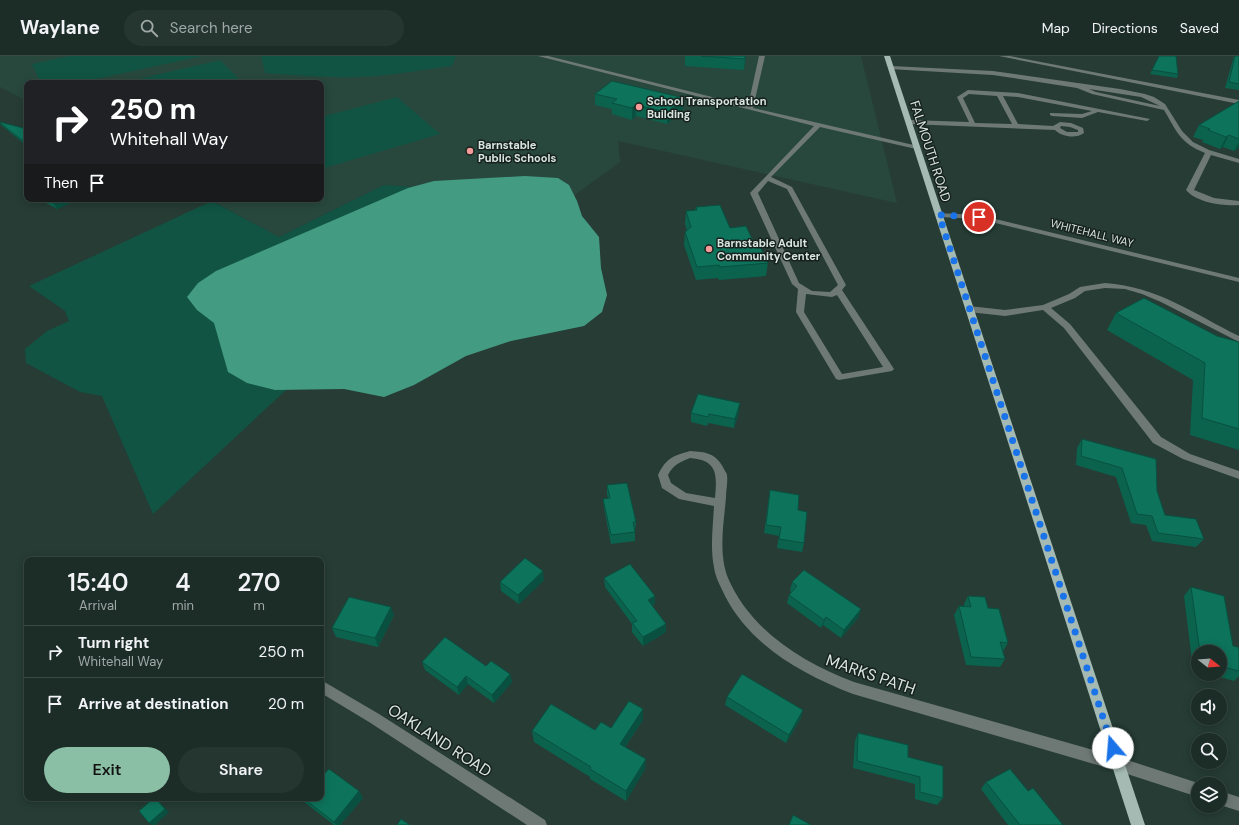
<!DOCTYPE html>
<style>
body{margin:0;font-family:"DM Sans",sans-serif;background:#253530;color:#f1f3f6;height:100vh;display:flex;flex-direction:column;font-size:15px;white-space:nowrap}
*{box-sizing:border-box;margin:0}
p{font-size:13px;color:#a0a8a8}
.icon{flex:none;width:22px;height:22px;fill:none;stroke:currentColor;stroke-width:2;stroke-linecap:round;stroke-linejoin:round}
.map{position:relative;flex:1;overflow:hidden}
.drawer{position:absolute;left:24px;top:501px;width:300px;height:244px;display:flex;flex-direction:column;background:#1c2d28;border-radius:8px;box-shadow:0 2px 10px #0003,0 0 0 1px #3a4945}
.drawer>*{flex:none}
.hud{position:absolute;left:24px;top:24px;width:300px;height:122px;border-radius:8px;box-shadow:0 2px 10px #0003,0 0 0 1px #3a4945;background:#202124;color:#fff;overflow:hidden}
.needle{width:26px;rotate:107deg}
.fabs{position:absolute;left:1191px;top:589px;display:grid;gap:8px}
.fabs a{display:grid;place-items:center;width:36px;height:36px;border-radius:50%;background:#1c2d28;box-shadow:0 2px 10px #0003,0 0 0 1px #3a4945;font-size:20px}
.pin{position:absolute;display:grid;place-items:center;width:34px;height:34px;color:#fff;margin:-17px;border:2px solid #fff;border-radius:50%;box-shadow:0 1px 4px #0007}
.me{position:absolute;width:44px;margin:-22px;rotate:342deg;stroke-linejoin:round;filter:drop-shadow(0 0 3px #0008)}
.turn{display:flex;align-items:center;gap:14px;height:84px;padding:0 20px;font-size:18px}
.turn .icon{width:52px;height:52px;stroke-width:2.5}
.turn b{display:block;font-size:28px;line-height:34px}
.then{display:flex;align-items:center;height:38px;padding:0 20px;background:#0003;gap:8px;font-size:15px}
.eta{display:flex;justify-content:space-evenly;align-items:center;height:68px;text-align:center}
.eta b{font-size:24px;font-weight:600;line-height:28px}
.action{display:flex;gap:8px;margin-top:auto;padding:8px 20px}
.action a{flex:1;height:46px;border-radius:24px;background:#8abfa5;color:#111;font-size:16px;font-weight:600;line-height:46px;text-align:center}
.action a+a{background:#253530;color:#f1f3f6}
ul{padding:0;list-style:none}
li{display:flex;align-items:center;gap:12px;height:52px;padding:0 20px;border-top:1px solid #3a4945}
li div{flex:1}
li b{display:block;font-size:15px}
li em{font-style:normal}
header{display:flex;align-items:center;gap:24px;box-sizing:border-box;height:56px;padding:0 20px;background:#1c2d28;border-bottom:1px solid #3a4945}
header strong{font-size:19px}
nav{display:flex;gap:22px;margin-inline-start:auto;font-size:14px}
.search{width:280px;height:36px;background:#253530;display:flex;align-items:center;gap:10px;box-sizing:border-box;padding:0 14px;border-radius:22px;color:#a0a8a8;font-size:15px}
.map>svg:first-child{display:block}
.built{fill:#28483d}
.green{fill:#115443}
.water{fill:#439b82}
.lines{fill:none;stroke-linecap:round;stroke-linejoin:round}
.minor{fill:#6e7975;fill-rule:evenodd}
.major{fill:#a4bab2;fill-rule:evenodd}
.wall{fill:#0b634e}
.shaded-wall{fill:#095040}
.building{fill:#0d735b;stroke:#095040}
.route{stroke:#1a73e8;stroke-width:7;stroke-dasharray:0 12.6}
.poi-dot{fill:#f59b99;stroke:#17211d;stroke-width:1.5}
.labels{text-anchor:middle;stroke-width:3;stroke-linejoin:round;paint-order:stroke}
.far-poi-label{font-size:11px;font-weight:bold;fill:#d8e5e0;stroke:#17211d;text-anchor:start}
.far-street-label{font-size:11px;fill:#d8e5e0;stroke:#17211d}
.street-label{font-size:13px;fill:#d8e5e0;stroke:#17211d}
.near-street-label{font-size:16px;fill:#d8e5e0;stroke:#17211d}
</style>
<header>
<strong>Waylane</strong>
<div class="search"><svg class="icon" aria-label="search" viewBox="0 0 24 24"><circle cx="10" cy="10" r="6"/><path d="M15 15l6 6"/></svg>Search here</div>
<nav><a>Map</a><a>Directions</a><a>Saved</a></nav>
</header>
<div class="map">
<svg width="1239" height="769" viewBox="0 0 1239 769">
<rect width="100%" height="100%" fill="#263c35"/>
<!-- built -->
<path class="built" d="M0 0H861L897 147 618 85 620 106 572 141 384 129 279 181 209 143H321V27H27V45L0 31Z"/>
<!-- green -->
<path class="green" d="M70 0H202L78 27H41L32 8Z
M261 0H456L452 10C420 14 389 20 357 21 326 22 295 19 265 17Z
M220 4 243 27 126 26Z
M397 41 440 78 321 113V61Z
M384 129 572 141 317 305 153 458 102 340 80 336 26 307 25 293 47 275 69 265 65 255 29 230 212 145 279 181Z"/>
<!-- water -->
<path class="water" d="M525 120 558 122 569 129 577 145 582 160 599 181 601 212 607 239 602 256 584 270 511 285 466 300 414 329 384 341 344 333 275 334 247 327 228 316 214 267 197 254 187 241 198 227 216 215 408 132 434 125Z"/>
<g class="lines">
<!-- minor -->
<path class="minor" d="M538 0H548L748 50 759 0H765L753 52 918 90V92L916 93 820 71 771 121 792 131 846 229 842 234 894 313 892 315 839 324 836 323 796 256 798 233 792 228 750 137 814 70ZM768 125 787 133 838 229 830 236 812 235 799 227 758 137ZM806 238 832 241 837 239 883 311 842 318 804 256Z
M999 0H1010L1239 44V48Z
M891 10 993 15 1120 33 1145 38 1154 41 1165 48 1182 75 1193 86 1209 94 1239 103V107L1211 99 1194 134 1214 142 1239 145V149C1223 150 1197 147 1186 134L1205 97C1180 87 1177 76 1164 54L1092 38 1077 32 993 19 889 13 888 12ZM1089 33 1141 41 1160 50 1096 36Z
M968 34 1018 37 1150 63 1147 65 1098 56 1082 62 1052 60 1050 59V57L1082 58 1092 55 1018 41 1003 40 1018 68 1053 70 1060 66 1071 67 1083 72 1084 77C1076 83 1062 81 1055 74L909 68 906 66 909 64 969 66 957 41ZM969 38 997 40 1012 68 975 67 963 42ZM1061 70 1070 71 1078 74V76H1067L1060 72Z
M936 157 979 159 1239 222V226L979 163 939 161 935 159Z
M1105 227C1159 231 1192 257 1239 280V286L1161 246 1142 238 1125 233 1105 232 1085 235 1075 242 1051 252 1070 268 1161 381 1190 398 1239 415V423L1183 403 1153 387 1064 272 1043 254 1005 260 969 256 965 253 969 250 1005 254 1043 249 1069 238 1080 231Z
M690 395C706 396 715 397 723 411 724 414 727 417 727 419 728 426 726 434 726 441 724 466 718 497 728 522 751 575 802 606 854 626L1118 701 1198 727 1201 728H1198V741L1118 715 853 638C802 618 751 590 725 540 721 531 715 521 714 511 710 492 713 470 714 450L679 443 662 432 658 419C666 402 673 400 690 395ZM690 402C718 404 717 419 715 442L686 437 671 427 668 419C673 409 680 406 690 402Z
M321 624 379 658 545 764 547 769H527L369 666 321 637Z
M1220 735 1239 741V755L1220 749Z"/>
<!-- major -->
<path class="major" d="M884 0H890L1145 769H1131Z"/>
</g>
<!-- wall -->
<path class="wall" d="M685 0H746L744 14 685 10Z
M1234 0H1239V34L1225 32Z
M1152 14 1178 18 1177 22 1150 18Z
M595 38 684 42 683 54 667 68 636 60 632 64 612 58V53L595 49Z
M1239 45V92L1234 95 1223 91 1220 93 1202 86 1203 84 1193 81 1199 69Z
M0 66 27 73V90L1 69Z
M27 129V136L24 130Z
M39 143H79L57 153Z
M696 151 753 185 768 207 766 220 719 224 718 222 696 224 684 189 685 176 687 175 685 168 686 155H695Z
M1116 257 1239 286V394L1190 379 1193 324 1107 274Z
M739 356 734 372 708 367 707 370 691 366V357Z
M1082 383 1157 435 1165 459 1204 483 1196 491 1152 485 1146 469 1131 467 1116 421 1076 409 1077 392Z
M607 429 636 466 635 475V485L611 488 604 452 603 443H608L607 438Z
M770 434 798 454 804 487 802 496 777 492 779 480 764 477Z
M604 522 655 540V548L652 550 666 568V576L643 590 632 576V568L605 531Z
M544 524 519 548 501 535 500 526Z
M792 526 861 553 858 562 841 582 823 569 821 572 787 547 789 539 791 536 790 535Z
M1191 531 1233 590 1239 594V620L1234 625 1210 618H1220V596H1198V615L1193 613 1184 540Z
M968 540 988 552 1008 587 1003 595 1005 603 1000 611 966 609 954 559 959 550 964 551V548Z
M394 559 378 591 336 581 332 572Z
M422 606 486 610 510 618 512 626 494 647 468 628 459 639 425 614Z
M727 641 801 662 786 687 725 649Z
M643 664 625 691 645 713 626 745 590 723V721L534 686 532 675 595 674 611 672Z
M858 677 908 701 943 742 937 749 915 743V728L853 712 855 685Z
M323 719 359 735 363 742 340 769H334L299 742H321Z
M986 726 1028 735 1063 769H1008L981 733Z"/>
<!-- shaded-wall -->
<path class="shaded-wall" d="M745 0H746L744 14 745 3Z
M684 42 683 54 667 68V56Z
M636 49V60L632 64V52Z
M1229 79 1223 91 1220 93 1226 81Z
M1239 86V92L1234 95Z
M62 143H79L57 153 53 147Z
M740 347 739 356 734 372 735 363Z
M543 515 544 524 519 548 518 539Z
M655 540V548L647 552 648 544Z
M391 551 394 559 378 591 375 582Z
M861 553 858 562 841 582 844 574Z
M826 561 823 569 821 572 824 564Z
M666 568V576L643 590V581Z
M510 618 512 626 494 647 492 639Z
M466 620 468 628 459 639 457 631Z
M643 653V664L620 698V688Z
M803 654 801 662 786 687 789 679Z
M646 703 645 713 626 745V735Z
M359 735 363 742 340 769H336L334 766Z
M155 742 169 756 155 769H152L149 767Z"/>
<!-- building -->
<path class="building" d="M701 0H745V3Z
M1159 0H1176L1178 18 1152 14Z
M1235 0H1239V28L1229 26Z
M612 25 684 42 667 56 636 49 632 52 612 47 617 43 595 38Z
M1239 45V83L1229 79 1226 81 1208 74 1210 73 1199 69Z
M0 66 27 73V88L0 67Z
M27 129V132L24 130Z
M47 143H62L53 147Z
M720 149 730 172 746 170 753 185 757 184 768 207 720 211 719 209 697 211 685 176 691 171 686 155 697 154 696 151Z
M1144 242 1217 280 1239 286V373L1202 362 1205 307 1116 257Z
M698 338 740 347 735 363 709 358 708 361 691 357Z
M1082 383 1156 403 1157 435 1165 459 1196 463 1204 483 1158 477 1152 460 1137 458 1122 412 1081 400Z
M627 427 636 466H633L635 476 611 479 603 443 610 442 607 429Z
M770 434 799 439 798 454 807 456 804 487 779 483 781 471 766 469Z
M525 502 543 515 518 539 500 526Z
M630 508 655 540 648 544 666 568 643 581 632 567 637 565 604 522Z
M804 514 861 553 844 574 826 561 824 564 789 539 797 530 792 526Z
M1191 531 1224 540 1233 590 1238 591 1239 594V615L1220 610V596H1200Z
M968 540 985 541 988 552 999 553 1008 587 1000 586 1005 603 971 601 959 550 971 551Z
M349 541 391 551 375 582 332 572Z
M445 581 486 610 491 605 510 618 492 639 466 620 457 631 422 606Z
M742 618 803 654 789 679 727 641Z
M629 645 643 653 620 688 646 703 626 735 590 713 591 711 532 675 551 648 595 674 601 666 611 672Z
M858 677 908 689V701L943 710V742L920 736V721L857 705Z
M329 713 359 735 334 766 303 742H321V717L323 719Z
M1010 713 1028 735 1033 732 1063 769H1020L986 726Z
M154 742H155L165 753 149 767 139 755Z
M793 759 811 769H789Z
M401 763 410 769H397Z"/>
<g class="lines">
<!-- route -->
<path class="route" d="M979 161 939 159 1113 692"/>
</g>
<!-- markers -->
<g class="poi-dot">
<circle cx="639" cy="51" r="4"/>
<circle cx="470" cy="95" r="4"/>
<circle cx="709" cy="193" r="4"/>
</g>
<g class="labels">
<!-- far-poi labels -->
<g class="far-poi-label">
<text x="647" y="49">School Transportation<tspan x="647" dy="13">Building</tspan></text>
<text x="478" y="93">Barnstable<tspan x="478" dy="13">Public Schools</tspan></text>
<text x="717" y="191">Barnstable Adult<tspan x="717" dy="13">Community Center</tspan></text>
</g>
<!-- far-street labels -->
<g class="far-street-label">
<text transform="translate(1092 177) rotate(14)" y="4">WHITEHALL WAY</text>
</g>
<!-- street labels -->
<g class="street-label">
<text transform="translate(931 95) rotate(72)" y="5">FALMOUTH ROAD</text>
</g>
<!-- near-street labels -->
<g class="near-street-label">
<text transform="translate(871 618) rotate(19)" y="6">MARKS PATH</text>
<text transform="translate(440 684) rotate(33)" y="6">OAKLAND ROAD</text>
</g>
</g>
</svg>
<div class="fabs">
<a><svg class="needle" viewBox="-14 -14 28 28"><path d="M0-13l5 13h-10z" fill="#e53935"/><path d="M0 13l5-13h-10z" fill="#a0a8a8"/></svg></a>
<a><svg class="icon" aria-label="sound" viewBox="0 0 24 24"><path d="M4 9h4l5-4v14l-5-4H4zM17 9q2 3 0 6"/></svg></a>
<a><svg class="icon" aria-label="search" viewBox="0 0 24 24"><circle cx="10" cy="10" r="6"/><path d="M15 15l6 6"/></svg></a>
<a><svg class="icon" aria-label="layers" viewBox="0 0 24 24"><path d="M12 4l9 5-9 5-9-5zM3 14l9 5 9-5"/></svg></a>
</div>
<div class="pin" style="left:979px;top:161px;background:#d93025"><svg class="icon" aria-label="arrive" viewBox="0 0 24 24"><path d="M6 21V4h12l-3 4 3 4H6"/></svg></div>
<svg class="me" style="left:1113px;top:692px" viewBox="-20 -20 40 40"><circle r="19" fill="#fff"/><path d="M0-13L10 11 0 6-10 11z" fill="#1a73e8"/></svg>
<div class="hud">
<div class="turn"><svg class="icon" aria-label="right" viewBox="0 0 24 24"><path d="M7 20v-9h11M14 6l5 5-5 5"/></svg><div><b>250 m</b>Whitehall Way</div></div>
<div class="then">Then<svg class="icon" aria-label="arrive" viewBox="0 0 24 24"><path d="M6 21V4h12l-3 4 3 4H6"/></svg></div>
</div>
<section class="drawer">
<div class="eta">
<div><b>15:40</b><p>Arrival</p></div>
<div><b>4</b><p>min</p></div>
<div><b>270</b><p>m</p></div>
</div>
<ul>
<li><svg class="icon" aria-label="right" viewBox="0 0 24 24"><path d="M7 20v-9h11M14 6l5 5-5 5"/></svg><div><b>Turn right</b><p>Whitehall Way</p></div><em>250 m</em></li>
<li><svg class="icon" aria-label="arrive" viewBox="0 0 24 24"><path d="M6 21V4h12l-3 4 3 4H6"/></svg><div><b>Arrive at destination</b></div><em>20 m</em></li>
</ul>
<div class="action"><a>Exit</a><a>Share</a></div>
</section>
</div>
